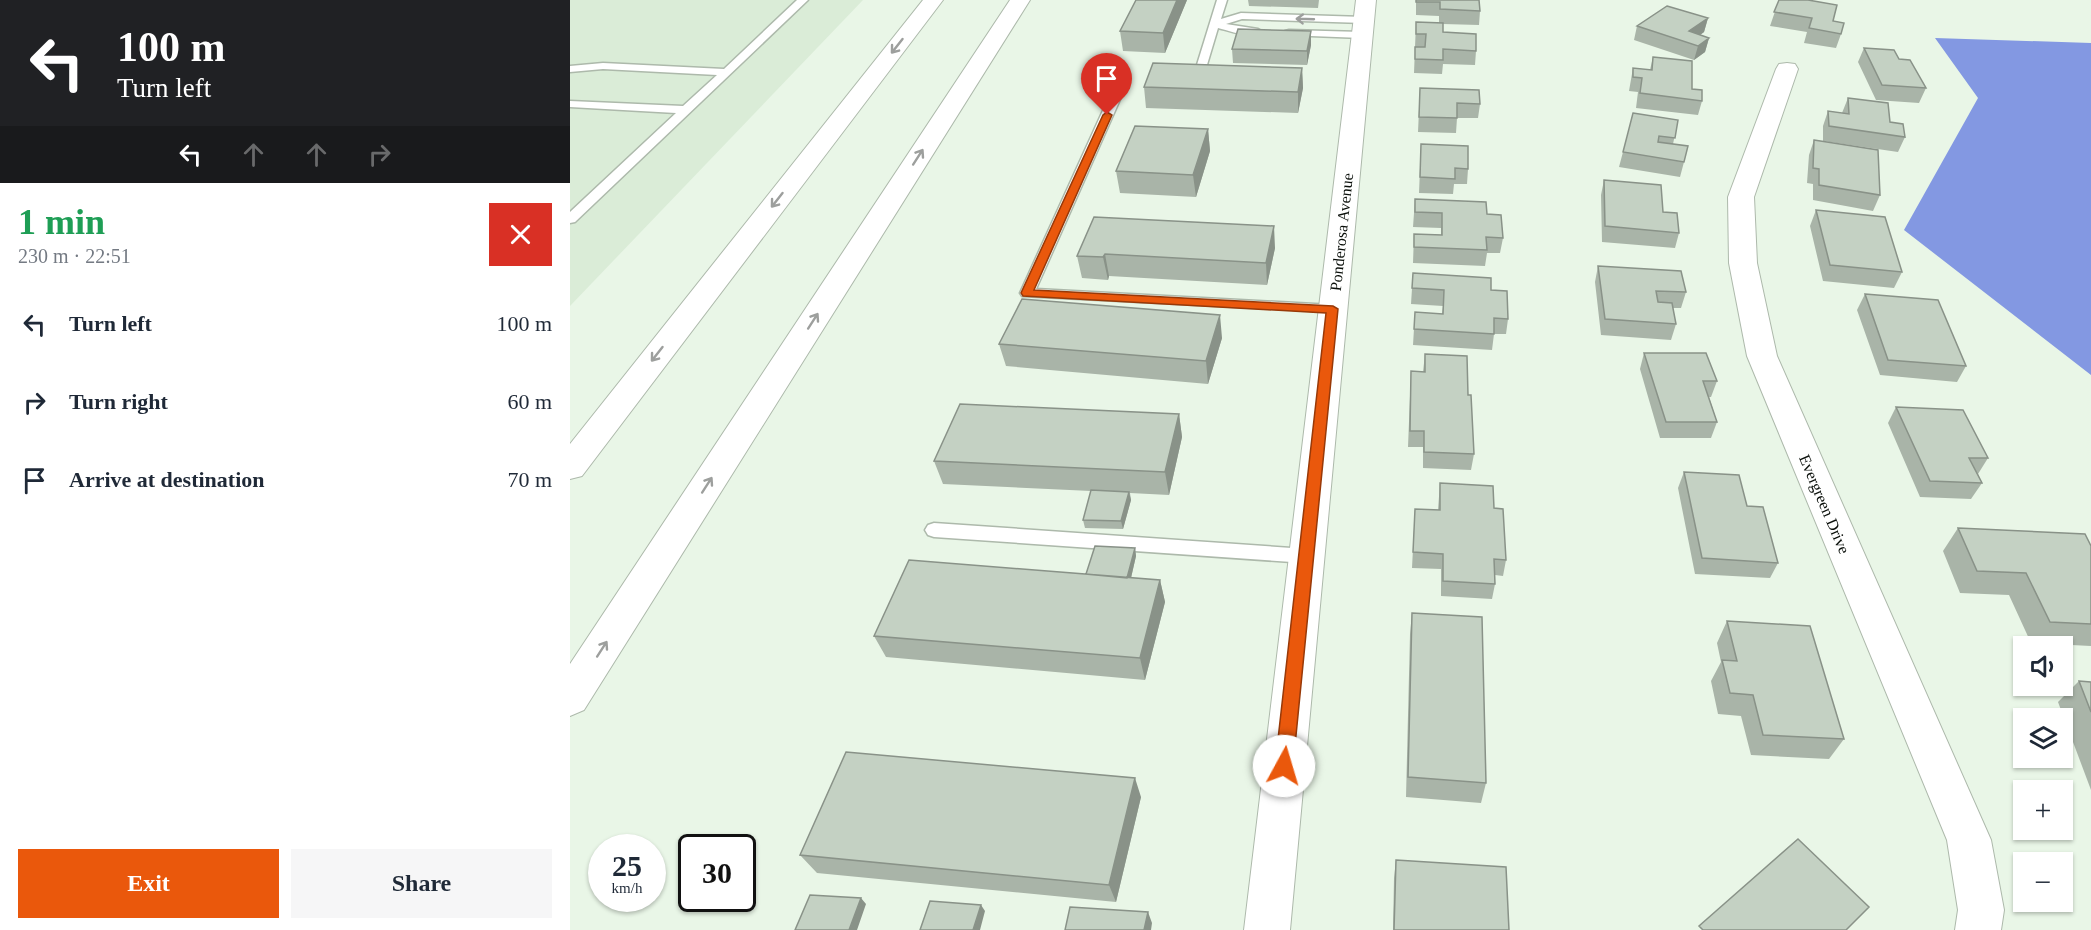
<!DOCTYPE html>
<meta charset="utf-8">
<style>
body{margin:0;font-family:"Times New Roman",serif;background:#f6f6f7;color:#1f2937;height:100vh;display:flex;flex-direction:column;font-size:22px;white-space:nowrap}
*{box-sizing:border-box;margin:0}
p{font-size:20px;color:#747a83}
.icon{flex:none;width:33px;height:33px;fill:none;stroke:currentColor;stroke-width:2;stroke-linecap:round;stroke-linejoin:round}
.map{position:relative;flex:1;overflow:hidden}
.side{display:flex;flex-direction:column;background:#fff;width:570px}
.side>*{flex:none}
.banner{background:#202124;color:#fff;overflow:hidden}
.fabs{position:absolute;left:1443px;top:636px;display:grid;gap:12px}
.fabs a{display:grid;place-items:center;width:60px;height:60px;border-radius:0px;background:#fff;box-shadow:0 2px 4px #0004;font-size:30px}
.speed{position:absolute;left:18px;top:834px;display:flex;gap:12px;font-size:30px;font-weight:700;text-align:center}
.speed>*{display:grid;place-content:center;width:78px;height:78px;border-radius:50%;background:#fff;box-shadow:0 2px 4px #0004;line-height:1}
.speed small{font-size:15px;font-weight:400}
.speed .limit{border:3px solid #111;border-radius:9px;background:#fff;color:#111}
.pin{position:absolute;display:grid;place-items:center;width:51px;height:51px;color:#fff;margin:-62px -26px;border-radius:50% 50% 50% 0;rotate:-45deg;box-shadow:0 0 6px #0007}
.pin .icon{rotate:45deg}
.me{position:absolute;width:66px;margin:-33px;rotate:6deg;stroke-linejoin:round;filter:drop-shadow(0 0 4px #0008)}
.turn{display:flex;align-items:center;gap:21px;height:126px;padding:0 18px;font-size:27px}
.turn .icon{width:78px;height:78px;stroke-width:2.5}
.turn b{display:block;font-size:42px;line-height:51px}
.lanes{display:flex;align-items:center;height:57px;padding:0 18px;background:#0003;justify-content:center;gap:30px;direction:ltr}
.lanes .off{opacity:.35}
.round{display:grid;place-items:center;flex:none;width:63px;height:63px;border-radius:0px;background:#f6f6f7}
.overview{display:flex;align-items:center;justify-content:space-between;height:102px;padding:0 18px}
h1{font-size:36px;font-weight:600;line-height:45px;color:#1e9e55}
.action{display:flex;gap:12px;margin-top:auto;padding:12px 18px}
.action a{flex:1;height:69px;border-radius:0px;background:#ea580c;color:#fff;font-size:24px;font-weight:600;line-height:69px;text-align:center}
.action a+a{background:#f6f6f7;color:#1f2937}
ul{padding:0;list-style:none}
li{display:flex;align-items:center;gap:18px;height:78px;padding:0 18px}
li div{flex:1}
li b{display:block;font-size:22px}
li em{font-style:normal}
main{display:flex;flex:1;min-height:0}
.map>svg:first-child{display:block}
.built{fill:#daecd7}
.water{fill:#8398e2}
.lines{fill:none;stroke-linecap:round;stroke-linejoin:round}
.service-casing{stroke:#adb9ab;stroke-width:3}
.minor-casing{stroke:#adb9ab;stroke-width:2}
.motorway-casing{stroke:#adb9ab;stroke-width:2}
.service{fill:#fff;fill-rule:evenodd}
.minor{fill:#fff;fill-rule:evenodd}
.motorway{fill:#fff;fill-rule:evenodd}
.wall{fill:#a9b4a8}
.shaded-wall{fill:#899288}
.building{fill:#c4d1c3;stroke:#899288;stroke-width:1.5}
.oneway{stroke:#9d9f9d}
.route{fill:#ea580c;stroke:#983908;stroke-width:1.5}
.labels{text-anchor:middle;stroke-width:5;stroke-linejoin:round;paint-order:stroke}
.street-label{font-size:16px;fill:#0a0f0a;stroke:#fff}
</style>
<main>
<section class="side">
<div class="banner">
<div class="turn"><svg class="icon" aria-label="left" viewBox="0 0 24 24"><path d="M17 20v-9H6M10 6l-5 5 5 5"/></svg><div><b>100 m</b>Turn left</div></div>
<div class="lanes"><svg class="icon" aria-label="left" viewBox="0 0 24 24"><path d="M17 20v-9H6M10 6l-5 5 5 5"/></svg><svg class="icon off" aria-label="ahead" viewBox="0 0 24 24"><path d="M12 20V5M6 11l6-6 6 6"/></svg><svg class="icon off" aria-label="ahead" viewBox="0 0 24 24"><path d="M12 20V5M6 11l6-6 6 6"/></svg><svg class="icon off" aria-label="right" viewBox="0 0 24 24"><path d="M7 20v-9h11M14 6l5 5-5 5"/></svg></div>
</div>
<div class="overview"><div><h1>1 min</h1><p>230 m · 22:51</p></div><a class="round" style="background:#d93025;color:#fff"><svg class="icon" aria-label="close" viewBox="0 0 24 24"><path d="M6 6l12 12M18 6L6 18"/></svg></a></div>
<ul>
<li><svg class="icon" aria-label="left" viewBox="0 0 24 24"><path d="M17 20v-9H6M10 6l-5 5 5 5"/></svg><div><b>Turn left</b></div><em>100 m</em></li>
<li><svg class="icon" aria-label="right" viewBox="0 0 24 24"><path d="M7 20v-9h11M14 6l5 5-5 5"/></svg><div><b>Turn right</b></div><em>60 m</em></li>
<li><svg class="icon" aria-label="arrive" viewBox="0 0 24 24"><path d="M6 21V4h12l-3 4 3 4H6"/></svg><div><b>Arrive at destination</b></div><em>70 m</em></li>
</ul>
<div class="action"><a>Exit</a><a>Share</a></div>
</section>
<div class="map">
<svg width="1521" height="930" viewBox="0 0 1521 930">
<rect width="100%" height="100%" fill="#e9f6e7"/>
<!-- built -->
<path class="built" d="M0 0H293L0 306Z"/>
<!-- water -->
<path class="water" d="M1365 38 1521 43V375L1334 230 1408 98Z"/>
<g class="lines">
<defs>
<path id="service" d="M227 0H238L5 222 0 223V212L106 113 0 107V101L113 106 147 75 33 69 0 72V66L33 63 154 69Z
M647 0H657L651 19 671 13 794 17 799 20 794 23 672 19 656 24 688 29 693 32C682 40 661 31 648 28L636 68 635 70H627L626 68Z
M719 30 792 32 797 35 792 38 715 35V31Z
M546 92 552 95 466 289 763 305 768 306 770 309 768 312 452 296 450 293 540 95Z
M364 523 736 549 742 551 745 556 742 561 736 563 364 537 358 535 355 530 358 525Z"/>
<path id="minor" d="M786 0H806L720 930H674Z
M1217 63 1225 64 1228 69 1184 197 1187 263 1207 356 1421 840 1434 910 1431 930H1385L1388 910 1377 840 1177 356 1159 263 1158 197 1206 69 1209 64Z"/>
<path id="motorway" d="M353 0H373L12 476 0 479V444Z
M440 0H460L14 710 0 716V664Z"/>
</defs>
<!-- service casing -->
<use href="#service" class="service-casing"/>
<!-- minor casing -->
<use href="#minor" class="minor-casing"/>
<!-- motorway casing -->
<use href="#motorway" class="motorway-casing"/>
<!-- service -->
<use href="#service" class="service"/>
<!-- minor -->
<use href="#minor" class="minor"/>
<!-- motorway -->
<use href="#motorway" class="motorway"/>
</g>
<!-- wall -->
<path class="wall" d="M617 0 595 53 553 51 550 31Z
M678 0H749L748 8 679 6Z
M846 0H909L910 11 909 25 873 24V32L906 51 905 65 873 64 872 74 844 73 846 22 869 23V16L846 15Z
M1209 0 1263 21 1271 34 1266 48 1234 43 1237 32 1200 26Z
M1138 18 1134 32 1130 35 1139 38 1135 52 1124 60 1064 40 1067 26Z
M741 31V45L737 65 663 63 662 49Z
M1294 48 1329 59 1356 88 1349 103 1306 100 1288 62Z
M1083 57 1122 89 1132 101 1128 115 1066 108 1068 92 1059 91 1063 68 1080 70Z
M732 68 733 88 728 113 576 108 574 87Z
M850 88 910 104 908 118H887L886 133 848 132Z
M1278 98 1320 122 1335 137 1328 152 1253 141V126L1258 111 1272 113Z
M1108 120 1103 144 1114 162 1110 177 1049 167 1053 152Z
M638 129 640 151 626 197 550 193 546 171Z
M1244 140 1310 195 1303 211 1243 200V184L1237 183 1239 155Z
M851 144 898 169 897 184H884L883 194 849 193Z
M1034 180 1093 212 1109 233 1105 248 1032 242 1031 195Z
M845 199 917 214 933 238 930 253H917L915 266 843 263 844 234 871 235V228L843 227Z
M1246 210 1332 272 1324 288 1253 281 1240 226Z
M524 217 705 248 697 285 539 276 538 280 512 278 507 256Z
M1028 266 1116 292 1111 308H1103L1106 324 1101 340 1031 335 1025 282Z
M843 273 921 290 938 319 936 334H924L922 350 843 345 845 312 872 314 873 306 841 304Z
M1295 294 1396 366 1387 382 1310 375 1287 310Z
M652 338 638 384 436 366 429 344Z
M1074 353 1147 381 1141 397H1139L1147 422 1141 438H1090L1070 369Z
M855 354 898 395 904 454 901 470 853 468V447H838L841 371 853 372Z
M1326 407 1418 458 1408 474 1412 483 1401 499 1350 497 1318 423Z
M609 414 612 437 599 495 560 493 561 500 553 529 515 528 513 520 521 491 373 484 364 461Z
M1114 472 1177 506 1208 563 1200 578 1125 574 1108 488Z
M870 483 924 508 936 560 933 576 925 575V584L922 599 871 596V569L842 568 845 509 868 510Z
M1388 528 1521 546V646L1461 643 1439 595 1390 593 1373 551Z
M565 548 566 556 561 578 590 580 595 602 575 680 316 657 304 636 516 574Z
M842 613 916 783 911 803 836 797 840 634Z
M1157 621 1274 739 1259 759 1181 755 1171 716 1148 714 1141 681 1151 662 1147 643Z
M1509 681 1521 682V790L1488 702Z
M571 797 546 902 247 873 230 855Z
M826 860 939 930H823L824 878Z"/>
<!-- shaded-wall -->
<path class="shaded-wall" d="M607 0H617L595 53 593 33Z
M1138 18 1134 32 1119 43V31Z
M741 31V45L737 65V51Z
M1139 38 1135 52 1124 60 1128 46Z
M732 68 733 88 728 113V92Z
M638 129 640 151 626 197 623 175Z
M704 226 705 248 697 285 696 263Z
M535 254 539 276 538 280 533 257Z
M650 315 652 338 638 384 636 361Z
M609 414 612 437 599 495 595 472Z
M559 492 561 500 553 529 551 521Z
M565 548 566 556 557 595 555 587Z
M590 580 595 602 575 680 570 658Z
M565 778 571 797 546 902 539 885Z
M291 898 296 904 287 930H279Z
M411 905 415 911 410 930H403Z
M578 912 582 923 581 930H574Z"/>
<!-- building -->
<path class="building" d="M566 0H607L593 33 550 31Z
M846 0H909L910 11 870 9V2H846Z
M1209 0H1238L1267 5 1263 21 1274 23 1271 34 1239 28 1242 18 1204 12Z
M1097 6 1138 18 1119 31 1139 38 1128 46 1067 26Z
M846 22 873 23V32L906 34V51L873 49V60L845 59V47H855L856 34H846Z
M668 29 741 31 737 51 662 49Z
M1294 48 1324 50 1329 59 1340 60 1356 88 1312 85Z
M1083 57 1122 61V89L1132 90V101L1070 93 1072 78 1063 77V68L1082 70Z
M583 63 732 68 728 92 574 87Z
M850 88 909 90 910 104 887 103V118L849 117Z
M1278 98 1318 103 1320 122 1333 124 1335 137 1259 126 1258 111 1279 114Z
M1063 113 1108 120 1105 138 1089 136 1088 142 1118 146 1114 162 1053 152Z
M565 126 638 129 623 175 546 171Z
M1244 140 1308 150 1310 195 1249 185V169L1243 168Z
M851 144 898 146V169L885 168V179L850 177Z
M1034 180 1091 185 1093 212 1107 213 1109 233 1035 226Z
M845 199 916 202 917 214 931 215 933 238 916 237 917 250 844 247V234L872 235V213L845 212Z
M1246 210 1315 217 1332 272 1260 265Z
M524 217 704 226 696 263 535 254 533 257 507 256Z
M1028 266 1111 271 1116 292 1086 291 1088 302 1102 303 1106 324 1035 319Z
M843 273 921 278V290L937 291 938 319 924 318V334L844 329 845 312 873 314 874 290 842 288Z
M1295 294 1368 300 1396 366 1318 360Z
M452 299 650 315 636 361 429 344Z
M1074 353H1136L1147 381H1133L1147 422H1096Z
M855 354 897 356 898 395H901L904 454 854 452V431H840L841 371 855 372Z
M390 404 609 414 595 472 364 461Z
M1326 407 1393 410 1418 458H1399L1412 483 1360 481Z
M1114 472 1169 475 1177 506 1193 507 1208 563 1132 558Z
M870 483 923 486 924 508 933 509 936 560 924 559 925 584 873 581V554L843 552 845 509 870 510Z
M521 490 559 492 551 521 513 520Z
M1388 528 1515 534 1521 546V624L1480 622 1456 573 1407 571Z
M525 546 565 548 557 578 516 574Z
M339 560 590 580 570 658 304 636Z
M842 613 912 617 916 783 838 777Z
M1157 621 1240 626 1274 739 1193 735 1183 695 1160 693 1152 660 1167 661Z
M1509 681 1521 682V712Z
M276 752 565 778 539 885 230 855Z
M1228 839 1299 907 1276 930H1133L1129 926Z
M826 860 936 867 939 930H824Z
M240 895 291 898 279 930H225Z
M360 901 411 905 403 930H350Z
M500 907 578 912 574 930H495Z"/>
<!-- one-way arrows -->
<defs><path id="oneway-shaft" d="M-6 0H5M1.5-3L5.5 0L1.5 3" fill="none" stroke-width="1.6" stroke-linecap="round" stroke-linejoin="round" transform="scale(1.5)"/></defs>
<g class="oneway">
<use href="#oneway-shaft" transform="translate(735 19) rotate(-178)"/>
<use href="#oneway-shaft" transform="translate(327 46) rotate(128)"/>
<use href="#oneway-shaft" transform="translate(348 157) rotate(-57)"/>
<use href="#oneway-shaft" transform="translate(207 200) rotate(128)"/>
<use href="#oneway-shaft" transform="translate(243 321) rotate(-57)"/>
<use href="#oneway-shaft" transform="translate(87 354) rotate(128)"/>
<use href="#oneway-shaft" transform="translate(137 485) rotate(-57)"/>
<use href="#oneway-shaft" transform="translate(32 649) rotate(-57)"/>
</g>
<!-- route -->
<path class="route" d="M537 112 542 115 464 290 763 306 768 309 723 766 720 772 714 774 708 772 705 766 756 313 453 296 451 293 533 115Z"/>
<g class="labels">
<!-- street labels -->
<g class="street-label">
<text transform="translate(771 232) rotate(-84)" y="6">Ponderosa Avenue</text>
<text transform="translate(1255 504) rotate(67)" y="6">Evergreen Drive</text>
</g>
</g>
</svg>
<div class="fabs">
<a><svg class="icon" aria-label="sound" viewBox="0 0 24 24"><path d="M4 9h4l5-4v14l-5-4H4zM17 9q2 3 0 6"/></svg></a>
<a><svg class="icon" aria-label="layers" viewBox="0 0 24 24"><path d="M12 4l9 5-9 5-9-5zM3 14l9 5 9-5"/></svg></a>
<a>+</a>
<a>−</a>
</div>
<div class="speed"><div>25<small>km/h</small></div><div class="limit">30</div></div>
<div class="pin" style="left:537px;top:115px;background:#d93025"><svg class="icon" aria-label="arrive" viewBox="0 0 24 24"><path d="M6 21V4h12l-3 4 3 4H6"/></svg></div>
<svg class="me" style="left:714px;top:766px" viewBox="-20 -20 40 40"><circle r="19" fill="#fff"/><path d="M0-13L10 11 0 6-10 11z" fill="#ea580c"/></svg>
</div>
</main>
